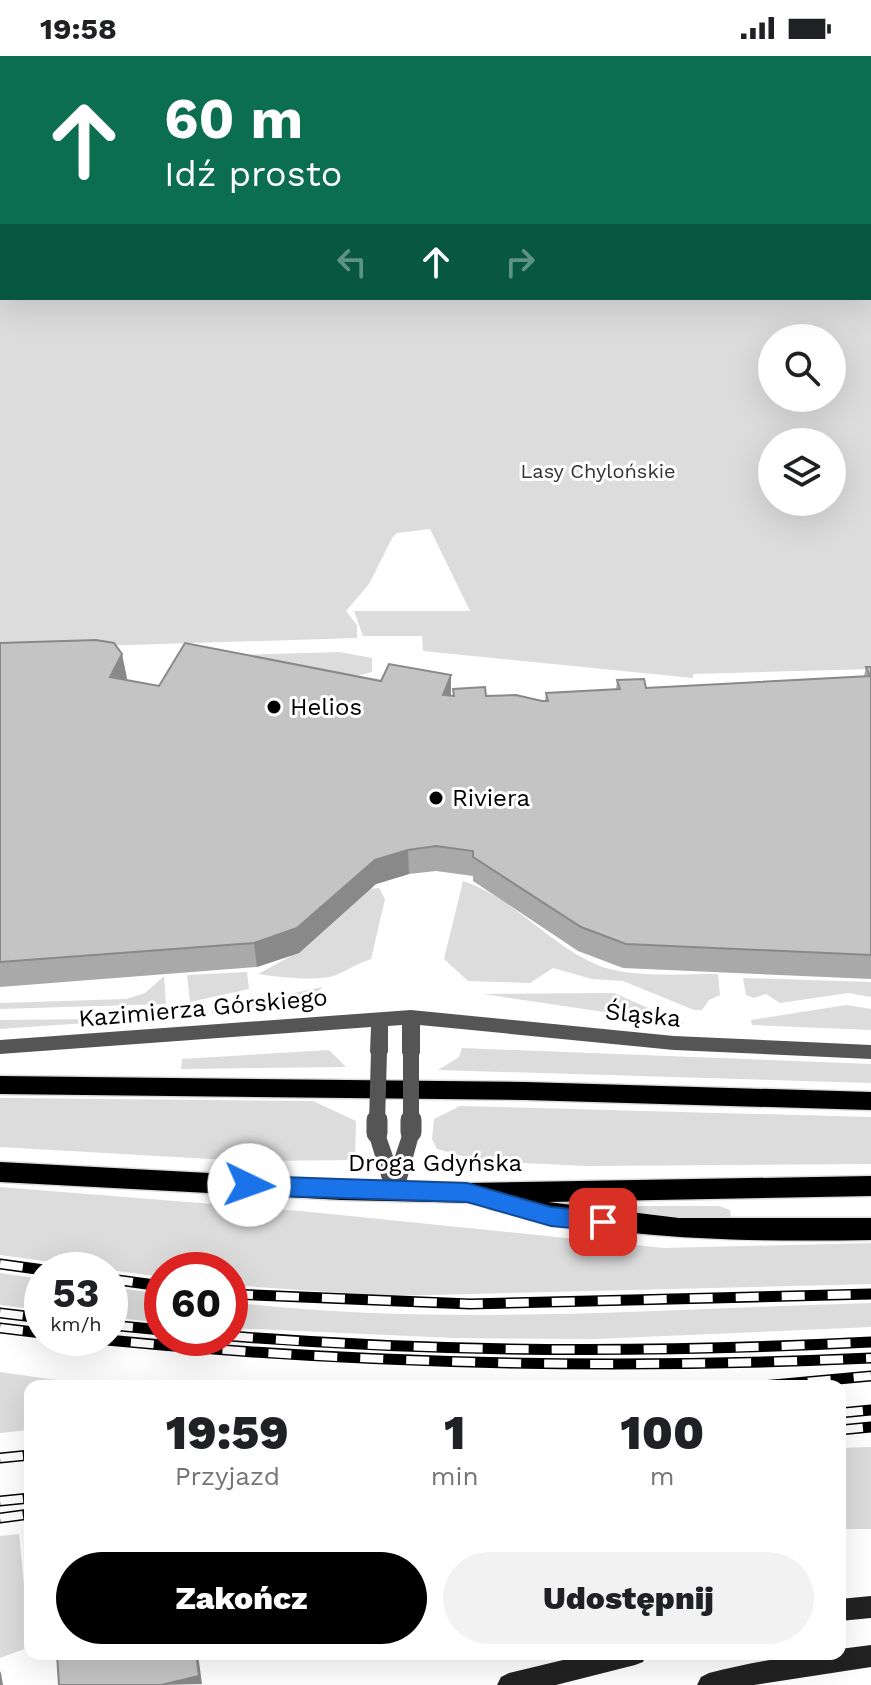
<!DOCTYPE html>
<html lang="pl">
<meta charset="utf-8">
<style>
body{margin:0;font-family:"Work Sans",sans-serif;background:#f2f2f2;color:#202124;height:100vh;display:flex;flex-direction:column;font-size:30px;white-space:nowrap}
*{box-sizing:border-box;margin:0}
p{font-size:26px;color:#757577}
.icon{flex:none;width:44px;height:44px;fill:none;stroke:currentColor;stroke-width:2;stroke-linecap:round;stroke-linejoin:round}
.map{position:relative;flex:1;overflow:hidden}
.drawer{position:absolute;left:24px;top:1324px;width:822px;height:280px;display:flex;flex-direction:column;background:#fff;border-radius:16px;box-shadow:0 8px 32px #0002}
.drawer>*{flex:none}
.top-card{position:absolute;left:0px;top:0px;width:872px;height:244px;box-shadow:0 8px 32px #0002;background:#0b6e4f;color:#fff;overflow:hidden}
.buttons{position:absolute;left:758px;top:268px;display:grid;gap:16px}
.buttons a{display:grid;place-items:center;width:88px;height:88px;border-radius:50%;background:#fff;box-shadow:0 8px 32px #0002;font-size:40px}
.speed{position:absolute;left:24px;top:1196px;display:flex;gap:16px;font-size:40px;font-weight:700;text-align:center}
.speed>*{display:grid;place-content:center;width:104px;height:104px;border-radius:50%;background:#fff;box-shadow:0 8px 32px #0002;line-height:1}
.speed small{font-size:20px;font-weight:400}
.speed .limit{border:12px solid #d22;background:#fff;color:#111}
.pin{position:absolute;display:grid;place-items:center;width:68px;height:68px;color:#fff;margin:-34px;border-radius:16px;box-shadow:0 4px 12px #0006}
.me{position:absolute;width:88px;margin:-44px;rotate:93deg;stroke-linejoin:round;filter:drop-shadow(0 0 6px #0008)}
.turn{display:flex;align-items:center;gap:28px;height:168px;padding:0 32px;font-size:36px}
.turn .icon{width:104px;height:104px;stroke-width:2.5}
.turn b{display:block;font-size:56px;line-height:68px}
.lanes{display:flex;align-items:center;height:76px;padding:0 32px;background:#0003;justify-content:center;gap:40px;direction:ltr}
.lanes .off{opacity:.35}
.eta{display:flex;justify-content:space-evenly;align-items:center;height:136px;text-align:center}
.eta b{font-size:48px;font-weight:800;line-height:56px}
.primary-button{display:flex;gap:16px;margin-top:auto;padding:16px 32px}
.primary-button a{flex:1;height:92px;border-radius:48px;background:#000;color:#fff;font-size:32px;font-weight:800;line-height:92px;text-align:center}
.primary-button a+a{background:#f2f2f2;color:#202124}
.status{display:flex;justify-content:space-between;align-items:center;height:56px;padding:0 40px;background:#fff;direction:ltr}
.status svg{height:22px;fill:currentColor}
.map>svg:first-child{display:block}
.green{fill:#dcdcdc;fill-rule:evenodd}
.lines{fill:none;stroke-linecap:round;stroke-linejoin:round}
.primary-casing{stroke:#dbdbdb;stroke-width:3}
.tertiary{fill:#555;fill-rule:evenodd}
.secondary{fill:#222;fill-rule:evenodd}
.primary{fill:#000;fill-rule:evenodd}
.rail-casing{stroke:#000;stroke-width:11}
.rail{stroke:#fff;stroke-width:8;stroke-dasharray:23;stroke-linecap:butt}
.tertiary-bridge-far1{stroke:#555;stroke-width:16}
.tertiary-bridge{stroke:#555;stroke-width:21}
.wall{fill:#a9a9a9}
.shaded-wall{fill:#898989}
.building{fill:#c4c4c4;stroke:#898989;stroke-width:2}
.route{fill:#1a73e8;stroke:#114b97;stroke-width:2}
.poi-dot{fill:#000;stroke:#fff;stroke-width:3}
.labels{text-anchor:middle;stroke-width:6;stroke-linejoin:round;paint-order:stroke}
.far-park-label{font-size:20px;fill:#333;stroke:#fff}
.poi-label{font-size:24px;fill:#000;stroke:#fff;text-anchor:start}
.street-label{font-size:24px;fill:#000;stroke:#fff}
</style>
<div class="status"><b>19:58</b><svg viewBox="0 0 49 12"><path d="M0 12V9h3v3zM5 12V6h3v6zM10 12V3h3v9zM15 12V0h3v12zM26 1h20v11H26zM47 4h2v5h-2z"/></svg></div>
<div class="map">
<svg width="871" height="1629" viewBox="0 0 871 1629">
<rect width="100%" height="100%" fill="#fff"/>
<!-- green -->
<path class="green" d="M0 0 676 2H2V242H870L871 45V613L693 618V622L423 595 422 580H363L354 555H470L430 473 397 477 392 482 369 528 346 555 357 569V582L0 593ZM772 282H832V342H772ZM772 386H832V446H772Z
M340 596 372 602V616L353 621 237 599Z
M463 825C514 842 550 890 600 910 634 922 682 918 718 918L720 939 709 944 702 954H694L623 925 592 923 553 912 530 927 468 925 444 903Z
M379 832 385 843 371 903C358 907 348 914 336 919 319 926 276 921 258 918L302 894 368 833Z
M247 916 249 933 190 946 187 919Z
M164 920 166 948 0 953V947L126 943 145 937Z
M743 922 871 926V941L848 937 780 947 766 938 754 942 746 939Z
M323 931 309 943 212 958V954Z
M614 937 685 968 483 938Z
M846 949 871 953V974L752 969 751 964Z
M101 963V966L0 973V964Z
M462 992 871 1008V1027L438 1014 459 1001Z
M329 994 346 1011 181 1013 182 1003Z
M0 1042 313 1045 356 1065 355 1104 245 1105 0 1091Z
M460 1050 871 1061V1108L586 1110 480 1105 437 1093 432 1083 434 1063Z
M0 1131 311 1156 664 1192 871 1187V1228L386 1240 230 1229V1214H162V1221L0 1199Z
M573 1150H719L730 1154 731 1160 723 1165 664 1163Z
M0 1217 42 1223V1254L0 1249Z
M110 1231 162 1238V1267L110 1261Z
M230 1246C442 1271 658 1253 871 1247V1271L595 1283 454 1282 230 1272Z
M0 1316 98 1330H30V1374L0 1377Z
M871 1391V1473H840V1392Z
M19 1478 30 1591 0 1602V1480Z"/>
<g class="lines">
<defs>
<path id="primary" d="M0 1020 525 1026 871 1036V1054L525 1044 0 1038Z
M0 1106 342 1124 467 1127 871 1120V1140L548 1146 679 1162H871V1184C742 1186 616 1184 490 1153L480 1147 342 1144 0 1126Z"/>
</defs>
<!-- primary casing -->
<use href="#primary" class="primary-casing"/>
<!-- tertiary -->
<path class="tertiary" d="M411 954 674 980 871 989V1003L674 994 420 969V997L417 1002 411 1004 405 1002 402 997V969L388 970V996L385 1001 379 1003 373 1001 370 996 371 971 0 998V984Z
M411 1068 417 1070 420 1076 404 1134 402 1140 395 1142 388 1140 385 1133 368 1077 371 1071 377 1069 383 1071 394 1103 405 1070Z"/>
<!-- secondary -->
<path class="secondary" d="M702 0H720L721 2H703Z
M870 33 871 34V40L870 39Z
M871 1540V1562L840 1565V1543Z
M871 1589V1611L754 1629H697L701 1621 709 1617C753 1606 794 1598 840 1598V1593Z
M588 1598H646L643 1606 635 1609 556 1629H497L501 1621 509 1617Z"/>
<!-- primary -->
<use href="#primary" class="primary"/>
<defs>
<path id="rail" d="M0 1208 44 1214
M110 1223 162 1230
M230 1238 470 1248 871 1238
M0 1257 42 1262
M110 1269 162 1274
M0 1272 42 1277
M230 1280C444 1297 657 1297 871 1286
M85 1282C347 1308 608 1314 871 1302
M762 1330 871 1320
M840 1357 871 1354
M840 1374 871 1371
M0 1402 30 1399
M0 1445 30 1442
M0 1462 30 1458"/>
</defs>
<!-- rail casing -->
<use href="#rail" class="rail-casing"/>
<!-- rail -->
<use href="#rail" class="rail"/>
<!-- tertiary-bridge-far1 -->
<path class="tertiary-bridge-far1" d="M411 997V1066
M377 1066 379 996"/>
<!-- tertiary-bridge -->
<path class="tertiary-bridge" d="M411 1064V1076
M377 1077V1064"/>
</g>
<!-- wall -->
<path class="wall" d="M0 587 122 598 126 624 159 630 381 625 451 619V640H453V633L486 640 542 645H545L546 637 616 633 617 624 646 632 864 620 866 611H871V923L623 912 578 895 473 825V820L436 815 409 818 376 828 299 897 257 911 0 931Z"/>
<!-- shaded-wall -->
<path class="shaded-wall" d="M122 598 127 622 115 645 110 621Z
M451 619V643L443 639Z
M408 794 409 818 376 828 299 897 257 911 254 887 375 804Z
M196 1598H198L202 1628 161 1629Z
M0 1615 1 1617 3 1629H0Z"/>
<!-- building -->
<path class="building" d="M96 584 114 587 122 598 110 621 159 630 185 587 381 625 389 608 451 619 443 639 454 640 453 633 485 631 486 640 516 639 542 645H548L546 637 620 633 617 624 644 623 646 632 870 620 866 611H871V899L626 888 581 871 473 801V795L436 790 408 794 375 804 297 872 254 887 0 906V587Z
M57 1598H196L199 1620 161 1629H59Z"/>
<!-- route -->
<path class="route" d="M249 1120 467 1127 551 1151 603 1156 611 1159 614 1166 611 1172 603 1175 551 1170 467 1146 249 1139 241 1136 238 1129 241 1123Z"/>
<!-- markers -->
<g class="poi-dot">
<circle cx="274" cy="651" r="8"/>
<circle cx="436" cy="742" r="8"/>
</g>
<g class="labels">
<!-- far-park labels -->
<g class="far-park-label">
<text x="598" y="422">Lasy Chylońskie</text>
</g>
<!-- poi labels -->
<g class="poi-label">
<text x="290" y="659">Helios</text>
<text x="452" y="750">Riviera</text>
</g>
<!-- street labels -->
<g class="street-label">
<text transform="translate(203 952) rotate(-5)" y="8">Kazimierza Górskiego</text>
<text transform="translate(643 959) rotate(6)" y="8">Śląska</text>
<text x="435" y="1115">Droga Gdyńska</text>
</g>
</g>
</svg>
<div class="buttons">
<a><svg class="icon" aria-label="search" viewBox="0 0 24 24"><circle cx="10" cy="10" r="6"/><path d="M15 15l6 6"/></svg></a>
<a><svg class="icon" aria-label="layers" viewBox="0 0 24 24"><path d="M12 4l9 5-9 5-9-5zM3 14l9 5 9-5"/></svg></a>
</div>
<div class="speed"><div>53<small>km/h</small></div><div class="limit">60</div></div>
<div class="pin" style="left:603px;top:1166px;background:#d93025"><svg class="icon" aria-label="arrive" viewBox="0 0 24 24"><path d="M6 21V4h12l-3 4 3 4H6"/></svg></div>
<svg class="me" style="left:249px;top:1129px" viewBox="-20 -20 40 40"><circle r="19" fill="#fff"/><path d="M0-13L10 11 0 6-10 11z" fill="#1a73e8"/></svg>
<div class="top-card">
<div class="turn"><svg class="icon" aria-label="ahead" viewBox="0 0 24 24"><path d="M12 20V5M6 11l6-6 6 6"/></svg><div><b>60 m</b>Idź prosto</div></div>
<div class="lanes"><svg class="icon off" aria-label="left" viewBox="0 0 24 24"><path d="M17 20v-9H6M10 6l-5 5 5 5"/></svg><svg class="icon" aria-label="ahead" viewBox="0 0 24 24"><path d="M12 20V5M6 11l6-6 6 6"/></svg><svg class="icon off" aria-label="right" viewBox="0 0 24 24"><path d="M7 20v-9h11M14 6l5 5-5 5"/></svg></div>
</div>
<section class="drawer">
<div class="eta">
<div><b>19:59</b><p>Przyjazd</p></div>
<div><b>1</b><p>min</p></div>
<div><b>100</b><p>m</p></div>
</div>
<div class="primary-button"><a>Zakończ</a><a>Udostępnij</a></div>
</section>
</div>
